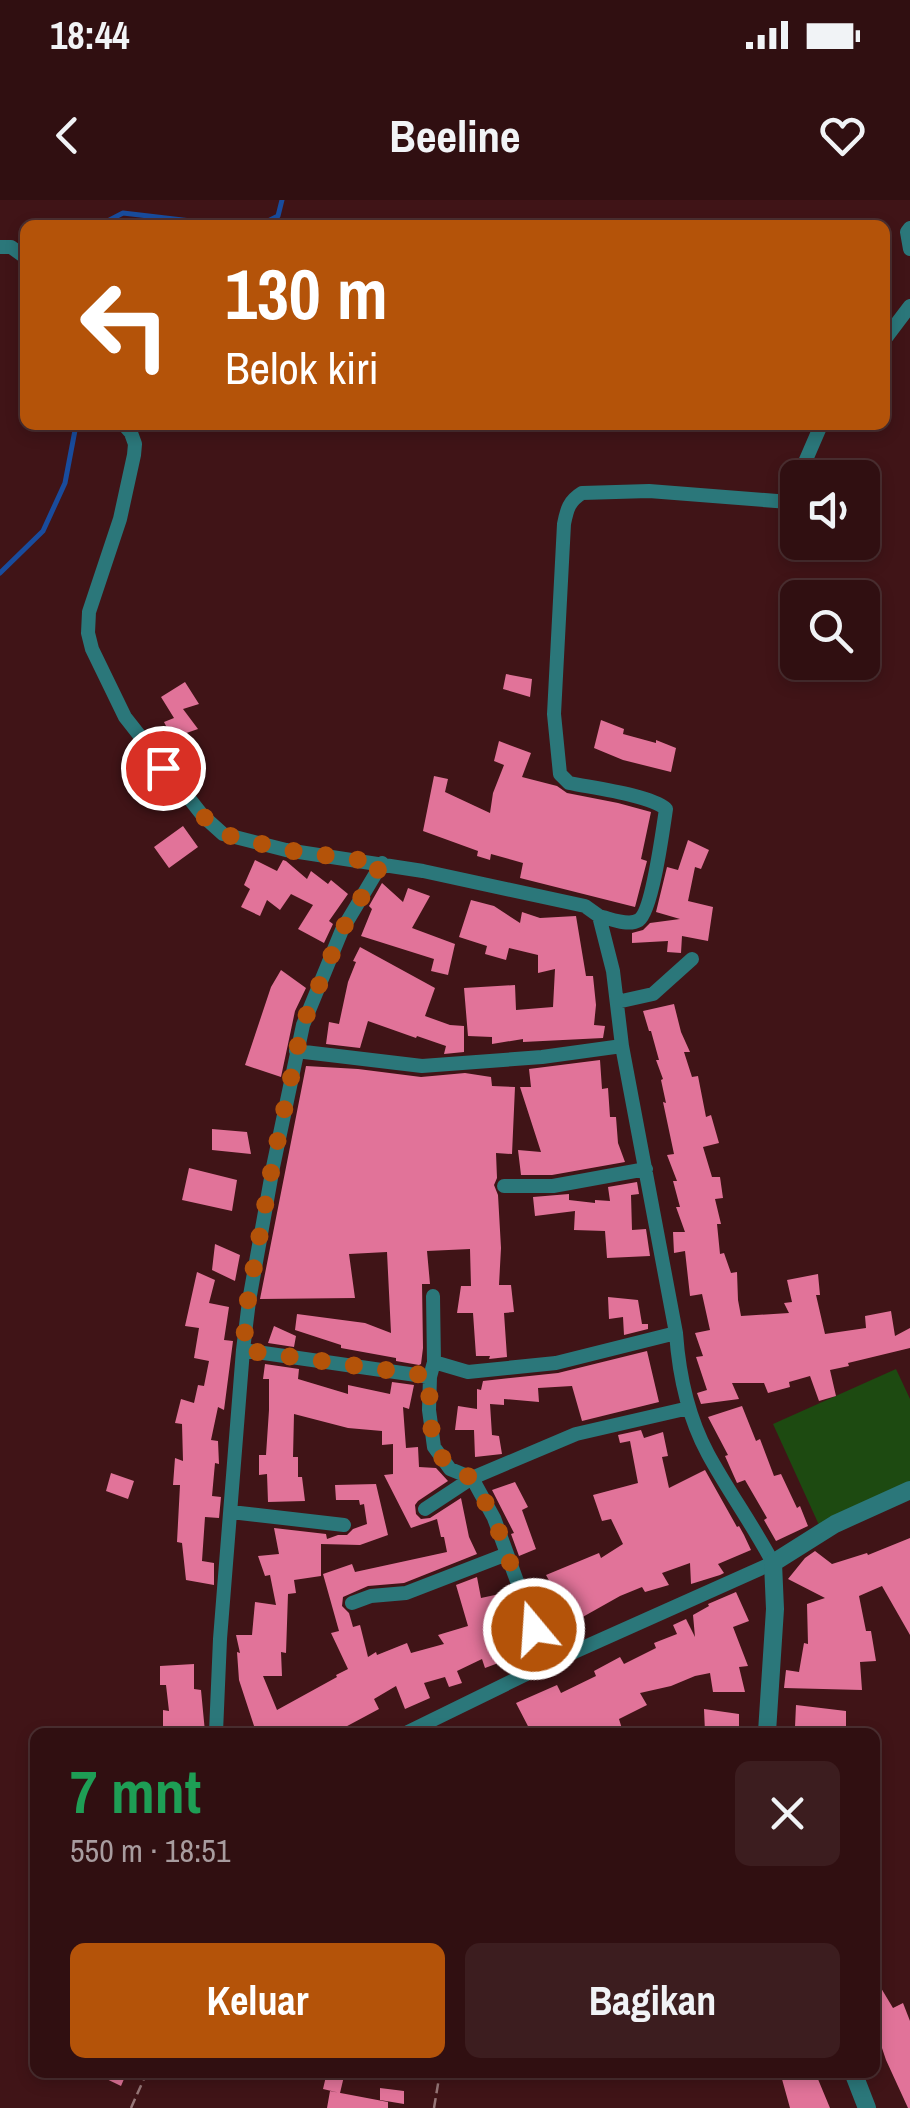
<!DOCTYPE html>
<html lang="id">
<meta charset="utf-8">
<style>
body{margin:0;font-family:"Archivo Narrow",sans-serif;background:#3c1d1f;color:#f1f3f6;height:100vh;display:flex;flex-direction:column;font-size:38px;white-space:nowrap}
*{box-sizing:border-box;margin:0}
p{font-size:32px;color:#a89c9f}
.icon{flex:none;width:55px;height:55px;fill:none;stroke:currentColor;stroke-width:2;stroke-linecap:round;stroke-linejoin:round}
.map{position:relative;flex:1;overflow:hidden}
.side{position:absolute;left:30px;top:1528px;width:850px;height:350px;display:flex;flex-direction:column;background:#300f11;border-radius:15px;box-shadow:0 5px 15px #0003,0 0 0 2px #4b2f31}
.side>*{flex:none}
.top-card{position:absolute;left:20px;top:20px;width:870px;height:210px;border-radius:15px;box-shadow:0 5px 15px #0003,0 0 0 2px #4b2f31;background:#b45309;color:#fff;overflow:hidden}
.buttons{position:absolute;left:780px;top:260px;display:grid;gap:20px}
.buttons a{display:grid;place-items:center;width:100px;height:100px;border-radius:15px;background:#300f11;box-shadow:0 5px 15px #0003,0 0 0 2px #4b2f31;font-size:50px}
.pin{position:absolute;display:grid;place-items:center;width:85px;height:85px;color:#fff;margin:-42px;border:5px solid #fff;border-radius:50%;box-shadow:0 2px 10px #0007}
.me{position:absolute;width:110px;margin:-55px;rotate:342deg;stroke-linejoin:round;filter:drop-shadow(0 0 8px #0008)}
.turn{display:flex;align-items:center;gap:35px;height:210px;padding:0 40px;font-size:45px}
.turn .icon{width:130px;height:130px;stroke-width:2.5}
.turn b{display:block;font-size:70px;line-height:85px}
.round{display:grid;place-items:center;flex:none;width:105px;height:105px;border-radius:15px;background:#3c1d1f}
.head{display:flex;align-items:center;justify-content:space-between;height:170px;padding:0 40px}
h1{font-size:60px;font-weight:700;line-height:75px;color:#1e9e55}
.primary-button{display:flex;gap:20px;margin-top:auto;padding:20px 40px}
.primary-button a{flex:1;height:115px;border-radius:15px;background:#b45309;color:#fff;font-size:40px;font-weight:700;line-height:115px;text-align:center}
.primary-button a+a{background:#3c1d1f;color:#f1f3f6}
.status{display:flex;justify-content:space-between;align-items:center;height:70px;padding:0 50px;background:#300f11;direction:ltr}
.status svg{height:28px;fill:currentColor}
header{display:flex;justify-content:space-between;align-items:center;height:130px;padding:0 40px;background:#300f11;font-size:45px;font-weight:700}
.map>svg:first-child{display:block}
.green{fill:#1d4a11}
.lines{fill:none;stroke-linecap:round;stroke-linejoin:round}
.stream{stroke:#194c9d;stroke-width:5}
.building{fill:#e17399}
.path{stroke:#977778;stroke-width:2.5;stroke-dasharray:10 5;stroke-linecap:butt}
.minor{stroke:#2b777a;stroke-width:14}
.tertiary{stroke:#2b777a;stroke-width:18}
.route{stroke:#b45309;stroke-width:18;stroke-dasharray:0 32.4}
</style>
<div class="status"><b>18:44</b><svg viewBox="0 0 49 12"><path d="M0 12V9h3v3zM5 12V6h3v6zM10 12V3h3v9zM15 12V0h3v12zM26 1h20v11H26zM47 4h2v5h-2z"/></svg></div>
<header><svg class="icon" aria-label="back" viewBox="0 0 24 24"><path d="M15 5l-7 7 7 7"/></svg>Beeline<svg class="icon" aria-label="heart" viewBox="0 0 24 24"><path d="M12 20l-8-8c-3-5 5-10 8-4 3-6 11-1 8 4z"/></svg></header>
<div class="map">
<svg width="910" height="1908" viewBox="0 0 910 1908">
<rect width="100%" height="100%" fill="#401417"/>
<!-- green -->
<path class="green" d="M896 1169 910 1199V1285L819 1325 773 1224Z"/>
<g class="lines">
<!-- stream -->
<path class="stream" d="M100 25 123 13 225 25
M260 25 278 16 282 0
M0 373 43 331 65 283 76 225"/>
</g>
<!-- building -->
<path class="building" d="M506 474 532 479 530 497 503 489Z
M185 482 199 504 183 509 198 529 172 538 164 522 174 518 161 497Z
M601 520 624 529 623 534 656 543V540L676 548 671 572 623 560 594 548Z
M499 541 531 553 522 577 557 586 567 593 618 603 651 612 641 659 647 661 635 707 520 678 523 663 491 654 490 660 477 656 478 651 423 631 434 576 448 579 445 592 490 613 493 593 504 565 494 561Z
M183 626 198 647 169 668 154 647Z
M688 640 709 650 701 669 695 667 688 701 713 707 708 741 682 736 681 753 667 752 668 741 632 743V733L643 730 650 723 680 719 656 712 667 667 678 670Z
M255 660 277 671 283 660 286 661 307 679 311 671 328 684 331 680 348 694 329 721 333 724 324 743 298 729 313 705 291 694 280 710 267 700 260 716 241 707 250 689 244 685Z
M382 683 403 702 408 688 430 696 412 728 455 744 448 775 431 771 434 759 361 736 372 709 369 706Z
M471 700 494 706 520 723 522 712 540 718 576 716 586 776H593L596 805 594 825 605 826 603 838 523 842V839L492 844V837L468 836 464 788 515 785 516 810 553 807 555 769 538 773V755L509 748 506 760 485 754 487 746 459 737Z
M360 747 435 788 425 816 450 825 464 826V852L444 854 446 846 417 836 416 838 368 821 360 848 326 844 329 822 339 824 348 782 356 762 353 761Z
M281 770 306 788 295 811 281 877 245 865 271 787Z
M674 804 681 832 690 852H684L692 877 698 876 706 917 711 915 719 943 703 947 712 977H720L723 998 715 999 721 1024H717L720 1054 724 1053 731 1073 737 1072 738 1100 741 1116 789 1113 784 1103 792 1102 787 1080 818 1074 820 1095H816L825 1134 866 1128 865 1116 891 1111 895 1136 910 1128V1148L848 1163 849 1166 830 1170 836 1196 819 1201 810 1176 789 1182 790 1187 768 1193 764 1183H732L739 1199 701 1204 697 1193 707 1190 696 1157 703 1156 695 1133 710 1130 702 1094 690 1096 685 1051 674 1053 673 1032H685L676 1007H680L673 981H677L667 955 674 954 663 902 666 903 661 880 663 879 656 860H659L651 831H649L643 811Z
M600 860 602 889 608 888 610 917H616L618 943 625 962 552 975H521L518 950 541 952 520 887H531L529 869Z
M306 866 358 869 421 877 465 873 491 877 492 886 515 887 512 954 496 953 497 978 494 985 498 995 501 1048 499 1085H511L514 1112 504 1113 507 1157 489 1159 490 1156H476L473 1113H457L461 1086H471L470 1049 427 1051 430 1084H422L423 1148 421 1164 419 1165 396 1161V1158L341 1148V1145L295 1130 297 1114 365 1123 391 1133 387 1052 349 1054 355 1098 260 1099Z
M212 929 247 932 251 954 212 950Z
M189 968 237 980 232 1011 182 1000Z
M637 982 639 994 631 995 632 1030 646 1029 650 1056 607 1058 605 1031 574 1030 575 1011 535 1016 533 997 569 994V1000L595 1003V1000L610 1001 608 987Z
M215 1044 240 1055 235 1081 212 1070Z
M197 1072 215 1080 209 1103 229 1107 224 1140 233 1141 224 1210 218 1207 211 1240 218 1241 219 1264 215 1263 212 1296 221 1297 219 1318 205 1317 202 1361 214 1363V1385L186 1380 182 1343 177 1342 180 1285H173L175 1258 183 1261 182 1224 175 1223 181 1199 194 1203 198 1185 204 1186 209 1161 194 1158 199 1128 185 1126Z
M608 1097 638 1100 642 1124H648V1129L624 1135 623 1117 609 1119Z
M274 1126 296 1136 294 1147 268 1143Z
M647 1151 659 1202 582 1221 572 1186 538 1188 539 1202 504 1199V1205L490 1204 492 1235 499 1236 502 1254 475 1257 474 1230H455L458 1206 477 1209V1189L481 1190 483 1181 558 1173Z
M265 1164 299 1169 298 1179 348 1194V1185L390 1194 392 1182 414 1185 409 1209 403 1207 406 1248 418 1247 419 1267 436 1268 448 1281 418 1301 415 1305 416 1314 421 1319 430 1318 461 1298 469 1337 477 1354 404 1383 368 1386 343 1397 342 1406 349 1413 353 1427 360 1425 368 1457 376 1452 377 1455 407 1443 411 1453 444 1444 438 1435 468 1426 456 1385 477 1377 481 1398 509 1392 533 1459 513 1469 509 1459 485 1468 482 1459 457 1471 462 1483 449 1487 445 1477 424 1483 430 1498 405 1509 396 1486 374 1499 379 1509 336 1532H256L239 1480 237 1452 240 1453 236 1435H252L255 1402 276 1405 270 1375 265 1376 258 1356 279 1354 274 1328 326 1334 327 1339 338 1335H347L353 1329 367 1324 364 1304 360 1305 359 1300H336L335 1285 376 1284 388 1335 360 1345 321 1344V1376L294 1380 296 1393 288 1394 286 1453 281 1452 282 1476H263L277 1510 337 1477 336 1475 348 1469 331 1433 339 1431 323 1374 352 1364 355 1372 447 1352 444 1337H441L437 1319 411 1328 384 1275 393 1274V1244L382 1245V1231L348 1228 294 1214 293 1257H298V1277H302L305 1301 268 1302 267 1274 259 1275V1255H266L269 1210V1179H263Z
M742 1206 756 1241 760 1239 774 1276 781 1274 797 1308 800 1306 808 1326 776 1341 764 1320 767 1318 745 1280 737 1283 725 1256 728 1255 708 1217Z
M641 1230 644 1238 663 1232 668 1256 662 1257 669 1288 705 1270 737 1327 739 1326 744 1335 751 1350 718 1364 724 1373 720 1375 691 1384 690 1363 662 1373 669 1385 645 1392 642 1387 620 1396 572 1423 570 1419 548 1431 532 1391 552 1386 546 1375 599 1353 601 1358 623 1344 611 1319 602 1321 593 1295 638 1283 630 1241 620 1243 618 1235Z
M111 1273 134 1281 128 1299 106 1291Z
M515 1282 528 1307 522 1310 536 1349 519 1356 511 1334 514 1333 492 1290Z
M910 1338V1435L882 1386 859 1396 866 1431H871L876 1461 860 1462 862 1490 784 1488 786 1470 799 1472 804 1443 808 1444 807 1404 825 1398 788 1379 805 1358 815 1351 832 1364 867 1353 868 1355Z
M736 1392 749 1421 733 1427 748 1466 739 1467 745 1492H713L710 1473 695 1476 671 1486 640 1493 647 1505 619 1519 623 1532H531L516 1503 557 1485 561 1493 596 1476 594 1471 620 1457 624 1464 656 1448 654 1443 677 1434 673 1425 686 1419 695 1437 693 1415 709 1406 708 1404Z
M194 1464V1489L201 1490 205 1532H163V1510L169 1511 166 1485H160V1466Z
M796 1505 846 1511V1532L795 1527Z
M704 1509 739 1514V1532H705Z
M875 1778 893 1808 903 1803 910 1821V1908H908L886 1860 878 1836 875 1837Z
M92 1872H127L121 1886Z
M327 1872H345L340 1893 323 1889Z
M780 1872H815L830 1908H790Z
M380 1888 404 1891V1904L380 1900Z
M330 1891 388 1902V1908H327Z"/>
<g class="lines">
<!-- path -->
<path class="path" d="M131 1908 147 1872
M434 1908 440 1872"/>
<!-- minor -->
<path class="minor" d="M910 28 907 32 910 49
M0 47H11L25 57
M885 139 910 106
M124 225 131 233 135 244 134 255 120 319 89 412 88 433 92 449 125 517 203 616 223 634 231 636 286 650 423 671 585 706 599 716 613 771 622 846 676 1133C679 1175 688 1217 708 1254 728 1291 753 1325 773 1363L547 1464 408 1532
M802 278 805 262 821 225
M599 716C609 718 628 727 639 720 652 711 663 629 666 609 650 595 593 588 569 583L560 574 554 514 564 324C567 309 569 301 582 293L649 291 789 302 798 296
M617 802 653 794 692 759
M296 851 422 866 542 857 622 846
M504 986H553L646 969
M433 1096 434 1162 430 1177 429 1210 434 1247 450 1269 472 1278 494 1318 547 1464
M243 1150 430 1177
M434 1162 468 1172 556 1163 676 1133
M425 1309 472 1278 576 1234 689 1208
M231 1312 344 1325
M352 1403 371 1396 406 1393 507 1354
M216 1532 220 1439 243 1150 249 1101 273 967 303 825 342 730 382 663"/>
<!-- tertiary -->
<path class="tertiary" d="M767 1532 775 1409 773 1363 835 1324 910 1290
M853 1872 867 1908"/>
</g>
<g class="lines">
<!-- route -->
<path class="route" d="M163 568 203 616 223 634 286 650 382 663 342 730 302 826 272 967 248 1100 243 1150 430 1176 429 1210 434 1247 450 1268 472 1278 494 1318 534 1429"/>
</g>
</svg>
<div class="buttons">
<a><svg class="icon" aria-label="sound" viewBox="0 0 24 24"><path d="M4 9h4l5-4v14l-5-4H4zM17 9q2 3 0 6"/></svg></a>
<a><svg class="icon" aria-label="search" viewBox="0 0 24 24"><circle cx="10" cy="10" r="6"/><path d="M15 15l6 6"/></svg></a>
</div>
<div class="pin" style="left:163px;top:568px;background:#d93025"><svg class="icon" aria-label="arrive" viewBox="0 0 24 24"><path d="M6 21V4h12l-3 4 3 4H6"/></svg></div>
<svg class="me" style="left:534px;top:1429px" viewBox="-20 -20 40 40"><circle r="17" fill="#b45309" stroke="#fff" stroke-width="3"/><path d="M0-11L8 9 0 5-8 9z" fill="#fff"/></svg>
<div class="top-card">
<div class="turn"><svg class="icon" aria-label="left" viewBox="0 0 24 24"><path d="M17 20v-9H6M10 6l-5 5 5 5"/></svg><div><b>130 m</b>Belok kiri</div></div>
</div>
<section class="side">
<div class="head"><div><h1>7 mnt</h1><p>550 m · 18:51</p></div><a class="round"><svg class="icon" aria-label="close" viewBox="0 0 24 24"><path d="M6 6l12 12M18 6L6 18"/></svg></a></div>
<div class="primary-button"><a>Keluar</a><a>Bagikan</a></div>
</section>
</div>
